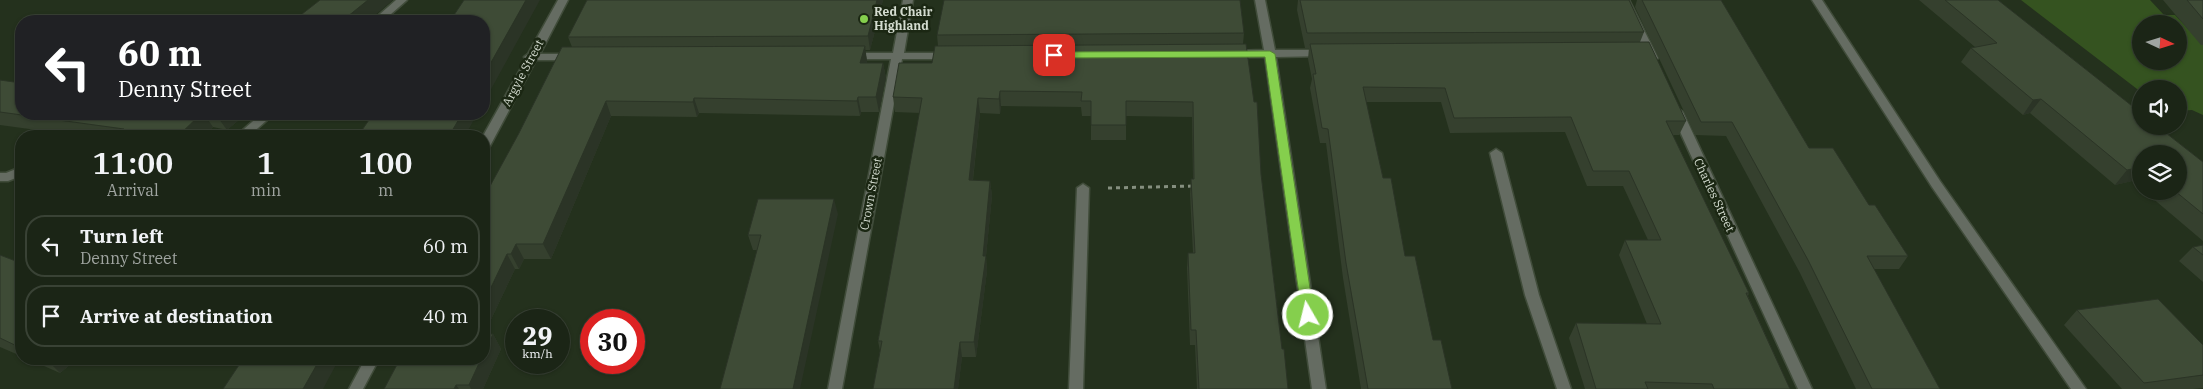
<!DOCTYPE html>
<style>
body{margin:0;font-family:"IBM Plex Serif",serif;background:#283123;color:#f1f3f6;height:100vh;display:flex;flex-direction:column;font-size:19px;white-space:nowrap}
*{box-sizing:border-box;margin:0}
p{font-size:16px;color:#a0a5a1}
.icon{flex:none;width:28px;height:28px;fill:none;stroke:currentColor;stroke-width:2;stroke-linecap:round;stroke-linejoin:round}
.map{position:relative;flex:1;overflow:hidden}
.side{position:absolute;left:15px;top:130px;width:475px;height:235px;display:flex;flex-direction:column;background:#1b2516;border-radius:20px;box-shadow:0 1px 4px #0004,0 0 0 1px #394235}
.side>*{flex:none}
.banner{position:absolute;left:15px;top:15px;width:475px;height:105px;border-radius:20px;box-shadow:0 1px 4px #0004,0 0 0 1px #394235;background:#202124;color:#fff;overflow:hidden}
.needle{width:32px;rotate:94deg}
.fabs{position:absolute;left:2132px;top:15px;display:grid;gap:10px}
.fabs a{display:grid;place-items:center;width:55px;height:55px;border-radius:50%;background:#1b2516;box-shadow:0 1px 4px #0004,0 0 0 1px #394235;font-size:25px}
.speed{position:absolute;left:505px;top:309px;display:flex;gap:10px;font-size:25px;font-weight:700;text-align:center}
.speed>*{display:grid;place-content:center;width:65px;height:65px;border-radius:50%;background:#1b2516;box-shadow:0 1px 4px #0004,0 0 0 1px #394235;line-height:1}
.speed small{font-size:12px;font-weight:400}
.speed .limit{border:8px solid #d22;background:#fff;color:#111}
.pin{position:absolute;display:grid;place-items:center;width:42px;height:42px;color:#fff;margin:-21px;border-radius:10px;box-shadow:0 2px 8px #0006}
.me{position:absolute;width:55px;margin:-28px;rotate:352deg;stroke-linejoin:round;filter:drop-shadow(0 0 4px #0008)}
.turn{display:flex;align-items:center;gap:18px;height:105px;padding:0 20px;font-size:22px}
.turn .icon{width:65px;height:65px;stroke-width:2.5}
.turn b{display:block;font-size:35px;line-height:42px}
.eta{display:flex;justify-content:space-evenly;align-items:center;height:85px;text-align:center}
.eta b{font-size:30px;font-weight:600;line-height:35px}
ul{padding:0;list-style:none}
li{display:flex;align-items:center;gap:15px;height:62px;margin:0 10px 8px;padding:0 10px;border:2px solid #394235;border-radius:20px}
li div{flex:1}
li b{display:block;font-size:19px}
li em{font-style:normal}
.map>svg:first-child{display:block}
.green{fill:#355320;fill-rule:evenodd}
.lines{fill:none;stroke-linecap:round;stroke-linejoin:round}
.minor-casing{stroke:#404c3a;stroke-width:3}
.path{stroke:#858f7f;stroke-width:3;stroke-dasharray:4 4;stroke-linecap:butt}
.minor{fill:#656c62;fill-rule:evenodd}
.wall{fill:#35402e}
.shaded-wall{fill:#2b3426}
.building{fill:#3e4b36;stroke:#2b3426}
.route{fill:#85cf4d;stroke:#568732}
.poi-dot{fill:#85cf4d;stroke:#1b2713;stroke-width:2}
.labels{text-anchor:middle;stroke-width:5;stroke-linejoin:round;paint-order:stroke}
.poi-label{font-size:12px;font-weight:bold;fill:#d4dcd0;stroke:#1b2713;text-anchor:start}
.street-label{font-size:12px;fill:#d4dcd0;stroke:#1b2713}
</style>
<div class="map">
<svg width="2203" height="389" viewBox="0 0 2203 389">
<rect width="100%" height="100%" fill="#24311d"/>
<!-- green -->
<path class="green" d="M2021 0H2150L2164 15H2175L2203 45V115L2192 110 2179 111V89H2141V92ZM2141 24H2179V61H2141Z"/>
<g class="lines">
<defs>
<path id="minor" d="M396 0H407L383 21H372Z
M558 0H568L540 54H574L580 57 574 60H536L490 146 484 150 483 136 526 59 524 57 528 54Z
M903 0H913L904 53H949L955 56 949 59H902L842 389H828L891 59H849L843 56 849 53H893Z
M1255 0H1265L1275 50H1324L1330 53 1324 56 1276 57 1326 389H1312L1265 57H1231L1225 54 1231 51 1264 50Z
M1619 0H1629L1658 58 1656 60H1648L1646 58Z
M1812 0H1822L1940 181 2086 389H2071L1932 187Z
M1677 108 1683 112 1812 389H1798L1671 112Z
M261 114H274L249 136H236Z
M1496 149 1502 153 1539 295 1571 389H1557L1525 295 1490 153Z
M21 167V176L8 181H0V173H6Z
M1083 184 1089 188 1083 389H1069L1077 188Z
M365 359H379L363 389H349Z"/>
</defs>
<!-- minor casing -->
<use href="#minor" class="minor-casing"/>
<!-- path -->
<path class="path" d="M1108 188 1194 186"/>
<!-- minor -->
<use href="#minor" class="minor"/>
</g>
<!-- wall -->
<path class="wall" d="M587 0H883L870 50H865L867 61V63H883L886 78 879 112H861L860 116 699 113 697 117 611 116 551 259H524L519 269H515L486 330 488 334H493L501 349 483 389H384L484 359V197L572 47 568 37Z
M1298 0H1629L1644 32 1640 42 1686 121 1679 135H1673L1749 293 1748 296 1790 389H1585L1569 338 1576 323 1647 324 1619 255 1625 240H1648L1623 186H1587L1565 132 1450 133 1441 102H1366L1383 178 1405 256 1433 340 1452 389H1361L1343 278 1326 143H1320L1310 88 1312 79 1308 59 1309 48H1305L1297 10Z
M1637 0H1721L1809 148 1869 205 1908 256 1899 269H1874L1940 389H1856L1800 273 1726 136 1695 135 1635 7Z
M1919 0H1998L2203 162V241L2144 191H2179L2141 154V189L2132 181 2115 185 2030 113 2023 115 1961 62 1971 48 1975 47Z
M2163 0H2203V45H2201Z
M1244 33 1243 44 1261 174 1282 349 1288 389H1197L1195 345H1190L1187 268 1188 253H1193L1190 194 1191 179H1193L1192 117 1126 116V140H1091V116H1082L1081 107 1001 106 1000 114 980 113 973 180 990 181 992 196 986 256 987 271 976 357H962L958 389H873L880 351 878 341 920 113 895 112 893 97 932 63 938 46 937 35Z
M0 80 21 114H246L227 130 213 127 204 136H81L0 125Z
M838 214 757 250H753L748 235Z
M2203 245V282L2179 261 2193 247Z
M0 255 21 263V356L0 347Z
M2077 310 2203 345V388L2193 389H2122L2064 325Z
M28 359H77L60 373Z"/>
<!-- shaded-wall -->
<path class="shaded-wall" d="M368 0H393L368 21H342Z
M526 0H540L484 102V75Z
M877 0H883L870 50 868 36Z
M865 46 867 61 863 78 860 63Z
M883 63 886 78 879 112 876 97Z
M1000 91 1001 106 1000 114 999 99Z
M858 97 861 112 860 116 857 101Z
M694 98 699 113 697 117 693 102Z
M978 98 980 113 971 195 969 180Z
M2041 99 2030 113 2023 115 2033 100Z
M606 101 611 116 551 259 543 244Z
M201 114H204L213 127 204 136H178Z
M218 114H246L227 130 216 115Z
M462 114H477L465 136H449Z
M2141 167V170L2132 181 2115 185 2127 170Z
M990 181 992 196 986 256 987 271 976 357 974 342Z
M834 199 838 214 800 389H793Z
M516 244 524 259 519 269 511 254Z
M507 254 515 269 486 330 489 336 484 346V302Z
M493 334 501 349 483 389H471L469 385 481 359H484V353Z
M960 342 962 357 958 389H954Z
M46 359H77L60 373Z
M320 359H339L323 389H303Z
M456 385 459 389H454Z"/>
<!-- building -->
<path class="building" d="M320 0H368L342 21H293Z
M464 0H526L484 75V21H420L421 20 450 21Z
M587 0H877L868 36 568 37Z
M944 0H1240L1244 33 937 35Z
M1300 0H1629L1644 32 1307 33Z
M1642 0H1721L1809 148H1833L1869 205H1875L1908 256H1867L1940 389H1872L1808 260 1732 122H1701Z
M1945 0H1998L2141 113V126H2157L2203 162V214L2175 191H2179V154H2141V167L2127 170 2041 99 2033 100 1971 48 1997 43Z
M2187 0H2203V19Z
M1649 42 1686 121H1666L1749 293H1746L1790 389H1714L1712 384 1645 382 1648 389H1596L1576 323 1661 324 1625 240H1661L1629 171H1593L1571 117 1454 118 1445 88 1363 87 1383 178H1391L1405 256H1415L1433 340H1441L1452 389H1368L1346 263 1328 129 1322 128 1313 74H1316L1310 44Z
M1246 44 1254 102H1257L1261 174 1282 349H1284L1288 389H1199L1196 330H1191L1188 253H1195L1191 179H1194L1193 102 1126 101V125H1091V101H1081L1082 92 1000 91 999 99 978 98 969 180 990 181 983 256H986L974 342H960L954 389H873L882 341H878L922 98 893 97 899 63H932L935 46Z
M865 46 860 63H883L876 97H858L857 101 694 98 693 102 606 101 543 244H516L511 254H507L484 302V197L519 133 562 47Z
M0 80 21 83V114H201L178 136H115L124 129 0 112Z
M373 114H462L449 136H358Z
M758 199H834L793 389H720L761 235H748Z
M2203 245V255L2193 247Z
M0 255 21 263V348L0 338Z
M2158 299 2203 345V375L2144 383 2077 310Z
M484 334H493L484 353Z
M243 359H320L303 389H223Z
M400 359H481L469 385H456L454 389H384Z"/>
<!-- route -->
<path class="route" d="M1270 51 1275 54 1314 315 1313 318H1304L1302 315 1265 57 1054 58 1049 55 1054 52Z"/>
<!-- markers -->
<circle class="poi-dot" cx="864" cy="19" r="5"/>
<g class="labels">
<!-- poi labels -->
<g class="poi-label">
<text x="874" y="16">Red Chair<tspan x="874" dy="14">Highland</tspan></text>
</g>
<!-- street labels -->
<g class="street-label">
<text transform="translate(523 73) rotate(-62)" y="4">Argyle Street</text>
<text transform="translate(871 194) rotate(-79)" y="4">Crown Street</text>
<text transform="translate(1714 195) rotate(65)" y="4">Charles Street</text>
</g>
</g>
</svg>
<div class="fabs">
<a><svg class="needle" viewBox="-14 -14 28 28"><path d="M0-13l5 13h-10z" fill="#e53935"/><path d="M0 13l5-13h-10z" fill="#a0a5a1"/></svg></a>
<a><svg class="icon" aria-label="sound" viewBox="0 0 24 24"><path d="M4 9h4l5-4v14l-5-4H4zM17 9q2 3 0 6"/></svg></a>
<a><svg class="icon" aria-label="layers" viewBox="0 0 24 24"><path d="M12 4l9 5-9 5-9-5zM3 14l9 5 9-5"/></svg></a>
</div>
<div class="speed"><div>29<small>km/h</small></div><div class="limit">30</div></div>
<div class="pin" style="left:1054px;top:55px;background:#d93025"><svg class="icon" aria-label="arrive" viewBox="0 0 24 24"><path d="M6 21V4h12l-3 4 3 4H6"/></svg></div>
<svg class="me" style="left:1308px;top:315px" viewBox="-20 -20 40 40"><circle r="17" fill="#85cf4d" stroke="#fff" stroke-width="3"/><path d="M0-11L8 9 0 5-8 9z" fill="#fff"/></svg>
<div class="banner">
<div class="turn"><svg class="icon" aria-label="left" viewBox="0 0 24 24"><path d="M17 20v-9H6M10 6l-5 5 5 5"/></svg><div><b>60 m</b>Denny Street</div></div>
</div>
<section class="side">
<div class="eta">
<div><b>11:00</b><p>Arrival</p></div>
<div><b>1</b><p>min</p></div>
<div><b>100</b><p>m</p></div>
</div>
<ul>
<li><svg class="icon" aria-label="left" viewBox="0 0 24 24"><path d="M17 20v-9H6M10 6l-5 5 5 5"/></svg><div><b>Turn left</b><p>Denny Street</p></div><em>60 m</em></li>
<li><svg class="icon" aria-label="arrive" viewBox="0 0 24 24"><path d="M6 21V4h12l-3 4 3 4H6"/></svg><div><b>Arrive at destination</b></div><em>40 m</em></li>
</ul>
</section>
</div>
